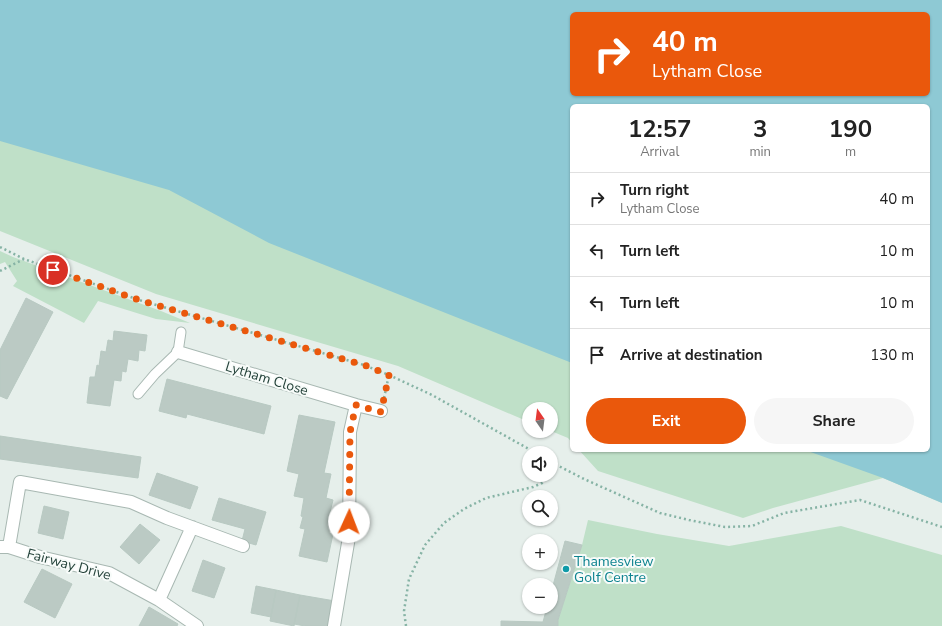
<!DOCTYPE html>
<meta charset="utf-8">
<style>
body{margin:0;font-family:"Nunito Sans",sans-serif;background:#f6f6f6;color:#222;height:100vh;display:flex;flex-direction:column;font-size:15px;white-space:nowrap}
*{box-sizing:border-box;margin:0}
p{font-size:13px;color:#767676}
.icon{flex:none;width:22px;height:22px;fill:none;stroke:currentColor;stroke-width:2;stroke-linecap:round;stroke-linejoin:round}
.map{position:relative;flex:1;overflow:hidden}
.sheet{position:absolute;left:570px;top:104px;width:360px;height:348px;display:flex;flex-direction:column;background:#fff;border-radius:6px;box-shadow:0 1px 3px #0004}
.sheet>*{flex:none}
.guide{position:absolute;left:570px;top:12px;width:360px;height:84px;border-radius:6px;box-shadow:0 1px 3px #0004;background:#ea580c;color:#fff;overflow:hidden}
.needle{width:26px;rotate:346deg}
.buttons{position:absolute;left:522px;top:402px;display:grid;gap:8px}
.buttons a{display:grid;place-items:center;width:36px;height:36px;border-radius:50%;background:#fff;box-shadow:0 1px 3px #0004;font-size:20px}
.pin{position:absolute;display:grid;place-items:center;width:34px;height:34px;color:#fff;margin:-17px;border:2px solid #fff;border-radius:50%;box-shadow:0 1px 4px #0007}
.me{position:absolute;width:44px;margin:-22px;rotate:2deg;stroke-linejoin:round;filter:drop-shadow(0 0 3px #0008)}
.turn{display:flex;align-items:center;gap:14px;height:84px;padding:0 16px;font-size:18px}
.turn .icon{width:52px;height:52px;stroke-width:2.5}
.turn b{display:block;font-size:28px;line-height:34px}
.eta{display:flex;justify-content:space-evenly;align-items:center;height:68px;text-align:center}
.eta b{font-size:24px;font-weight:700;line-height:28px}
.action{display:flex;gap:8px;margin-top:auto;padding:8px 16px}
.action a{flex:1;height:46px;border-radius:24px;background:#ea580c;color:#fff;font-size:16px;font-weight:700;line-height:46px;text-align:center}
.action a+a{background:#f6f6f6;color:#222}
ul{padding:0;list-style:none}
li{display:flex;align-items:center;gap:12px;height:52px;padding:0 16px;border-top:1px solid #e0e0e0}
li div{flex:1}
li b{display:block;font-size:15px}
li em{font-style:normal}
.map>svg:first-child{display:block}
.green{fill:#bfe0c8}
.water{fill:#8ec9d4;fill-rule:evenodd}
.building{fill:#bbcac4;stroke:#b8c9c2}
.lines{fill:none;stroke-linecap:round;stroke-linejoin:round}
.service-casing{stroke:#a8b8b2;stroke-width:11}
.minor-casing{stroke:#a8b8b2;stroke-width:14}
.path{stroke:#86b3a5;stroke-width:2.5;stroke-dasharray:2 3;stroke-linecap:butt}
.service{stroke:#fff;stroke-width:9}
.minor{stroke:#fff;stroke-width:12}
.route{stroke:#ea580c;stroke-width:7;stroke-dasharray:0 12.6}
.culture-dot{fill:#0f9aa8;stroke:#f7fbf9;stroke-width:1.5}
.labels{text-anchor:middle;stroke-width:4;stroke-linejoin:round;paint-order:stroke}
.street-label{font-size:14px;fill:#24423a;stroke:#f7fbf9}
.culture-label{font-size:14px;fill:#0d838f;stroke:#f7fbf9;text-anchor:start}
</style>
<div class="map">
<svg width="942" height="626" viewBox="0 0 942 626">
<rect width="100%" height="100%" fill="#e6efeb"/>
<!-- green -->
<path class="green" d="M0 10 572 94H928L942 503 883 478 773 508 743 518 598 471 579 450H928V106H572V443L568 438 551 431V409H529V422L398 366 156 294 0 231Z
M0 251 13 257 161 311 190 323 156 319 98 301 84 323 13 286 17 281 5 262 0 264Z
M588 520 657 534 729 546 841 526 942 555V626H558V620L582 545Z"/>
<!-- water -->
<path class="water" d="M0 0H942V503L883 478 805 450H928V106H572V363L269 243 169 190 0 141ZM572 14H928V94H572Z"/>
<!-- building -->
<path class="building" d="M26 298 53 312 7 399 0 396V350Z
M114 331 147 335 145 351 139 350 138 361 128 359 126 372 122 371 121 381 114 380 110 406 87 403 90 377H95L97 365 99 366 101 351 106 352 108 340 113 341Z
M167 379 271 406 264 434 187 414 186 418 159 411Z
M299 415 335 422 324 473 331 474 326 498 333 500 328 520 331 521 329 533 333 534 327 562 299 556 305 529 300 528 303 517 301 516 304 498 294 496 299 474 287 471Z
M0 436 141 457 138 478 0 459Z
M157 473 198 487 190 509 149 495Z
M219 498 266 512 256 545 242 541 245 529 212 520Z
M44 506 69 512 63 539 38 533Z
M140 524 160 540 139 564 120 547Z
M565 541 582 545 558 620V626H501V621L543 622 547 607H551V593Z
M203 560 225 568 214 598 192 591Z
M42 569 72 584 55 618 24 602Z
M256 586 276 590 271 617 251 613Z
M276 590 300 595 294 626 270 621Z
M300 595 335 601 330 626H305L294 624Z
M149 607 178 624 177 626H139Z"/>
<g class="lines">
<defs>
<path id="service" d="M138 394 155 374 178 352 181 332"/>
<path id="minor" d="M178 352 356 405 381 411
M0 547H9L40 557 109 573 159 600 197 626
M9 547 20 482 131 502 167 518 243 546
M159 600 192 527
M334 626 349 537 350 432 356 405"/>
</defs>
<!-- service casing -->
<use href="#service" class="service-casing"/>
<!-- minor casing -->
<use href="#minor" class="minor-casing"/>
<!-- path -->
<path class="path" d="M0 247 24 259 139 300 364 365 389 375 432 395 536 453
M0 271 24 259
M384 398 389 375
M551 462 584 479 660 513 689 520 725 527 752 526 784 513 860 500 942 527
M551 474 558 467
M406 626 404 611 409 579 425 545 444 523 464 509 486 498 533 487 542 483 550 475"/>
<!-- service -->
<use href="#service" class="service"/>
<!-- minor -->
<use href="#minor" class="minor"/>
</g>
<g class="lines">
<!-- route -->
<path class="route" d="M53 270 139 300 364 365 389 375 381 412 356 405 350 432 349 522"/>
</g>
<!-- markers -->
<circle class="culture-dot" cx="566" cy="569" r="4"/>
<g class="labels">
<!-- street labels -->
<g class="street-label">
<text transform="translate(267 378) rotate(17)" y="5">Lytham Close</text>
<text transform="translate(69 564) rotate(15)" y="5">Fairway Drive</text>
</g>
<!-- culture labels -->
<g class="culture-label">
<text x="574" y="566">Thamesview<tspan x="574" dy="16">Golf Centre</tspan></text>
</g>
</g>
</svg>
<div class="buttons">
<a><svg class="needle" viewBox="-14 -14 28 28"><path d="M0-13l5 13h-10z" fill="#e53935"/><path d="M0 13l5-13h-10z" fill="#767676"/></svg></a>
<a><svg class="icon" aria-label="sound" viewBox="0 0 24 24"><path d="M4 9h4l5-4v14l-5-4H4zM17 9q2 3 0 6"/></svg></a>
<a><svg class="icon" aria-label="search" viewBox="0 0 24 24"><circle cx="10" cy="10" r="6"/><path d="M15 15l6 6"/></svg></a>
<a>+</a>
<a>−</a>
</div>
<div class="pin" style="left:53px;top:270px;background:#d93025"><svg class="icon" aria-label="arrive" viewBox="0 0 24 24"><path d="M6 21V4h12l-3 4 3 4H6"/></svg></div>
<svg class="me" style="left:349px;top:522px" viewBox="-20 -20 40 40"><circle r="19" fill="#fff"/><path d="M0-13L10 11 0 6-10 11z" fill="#ea580c"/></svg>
<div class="guide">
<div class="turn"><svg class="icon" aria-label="right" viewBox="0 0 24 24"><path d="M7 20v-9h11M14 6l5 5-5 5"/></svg><div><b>40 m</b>Lytham Close</div></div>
</div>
<section class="sheet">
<div class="eta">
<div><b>12:57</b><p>Arrival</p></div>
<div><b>3</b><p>min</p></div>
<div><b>190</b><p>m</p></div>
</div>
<ul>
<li><svg class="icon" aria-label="right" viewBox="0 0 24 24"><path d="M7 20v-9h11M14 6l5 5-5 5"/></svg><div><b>Turn right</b><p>Lytham Close</p></div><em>40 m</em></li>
<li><svg class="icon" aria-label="left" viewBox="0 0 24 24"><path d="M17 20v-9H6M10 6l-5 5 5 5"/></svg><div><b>Turn left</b></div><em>10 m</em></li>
<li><svg class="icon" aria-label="left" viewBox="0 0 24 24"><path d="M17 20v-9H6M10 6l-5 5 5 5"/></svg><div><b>Turn left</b></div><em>10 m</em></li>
<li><svg class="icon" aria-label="arrive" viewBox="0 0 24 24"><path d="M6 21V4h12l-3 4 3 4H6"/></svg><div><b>Arrive at destination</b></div><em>130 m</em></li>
</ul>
<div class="action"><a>Exit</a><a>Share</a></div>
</section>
</div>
